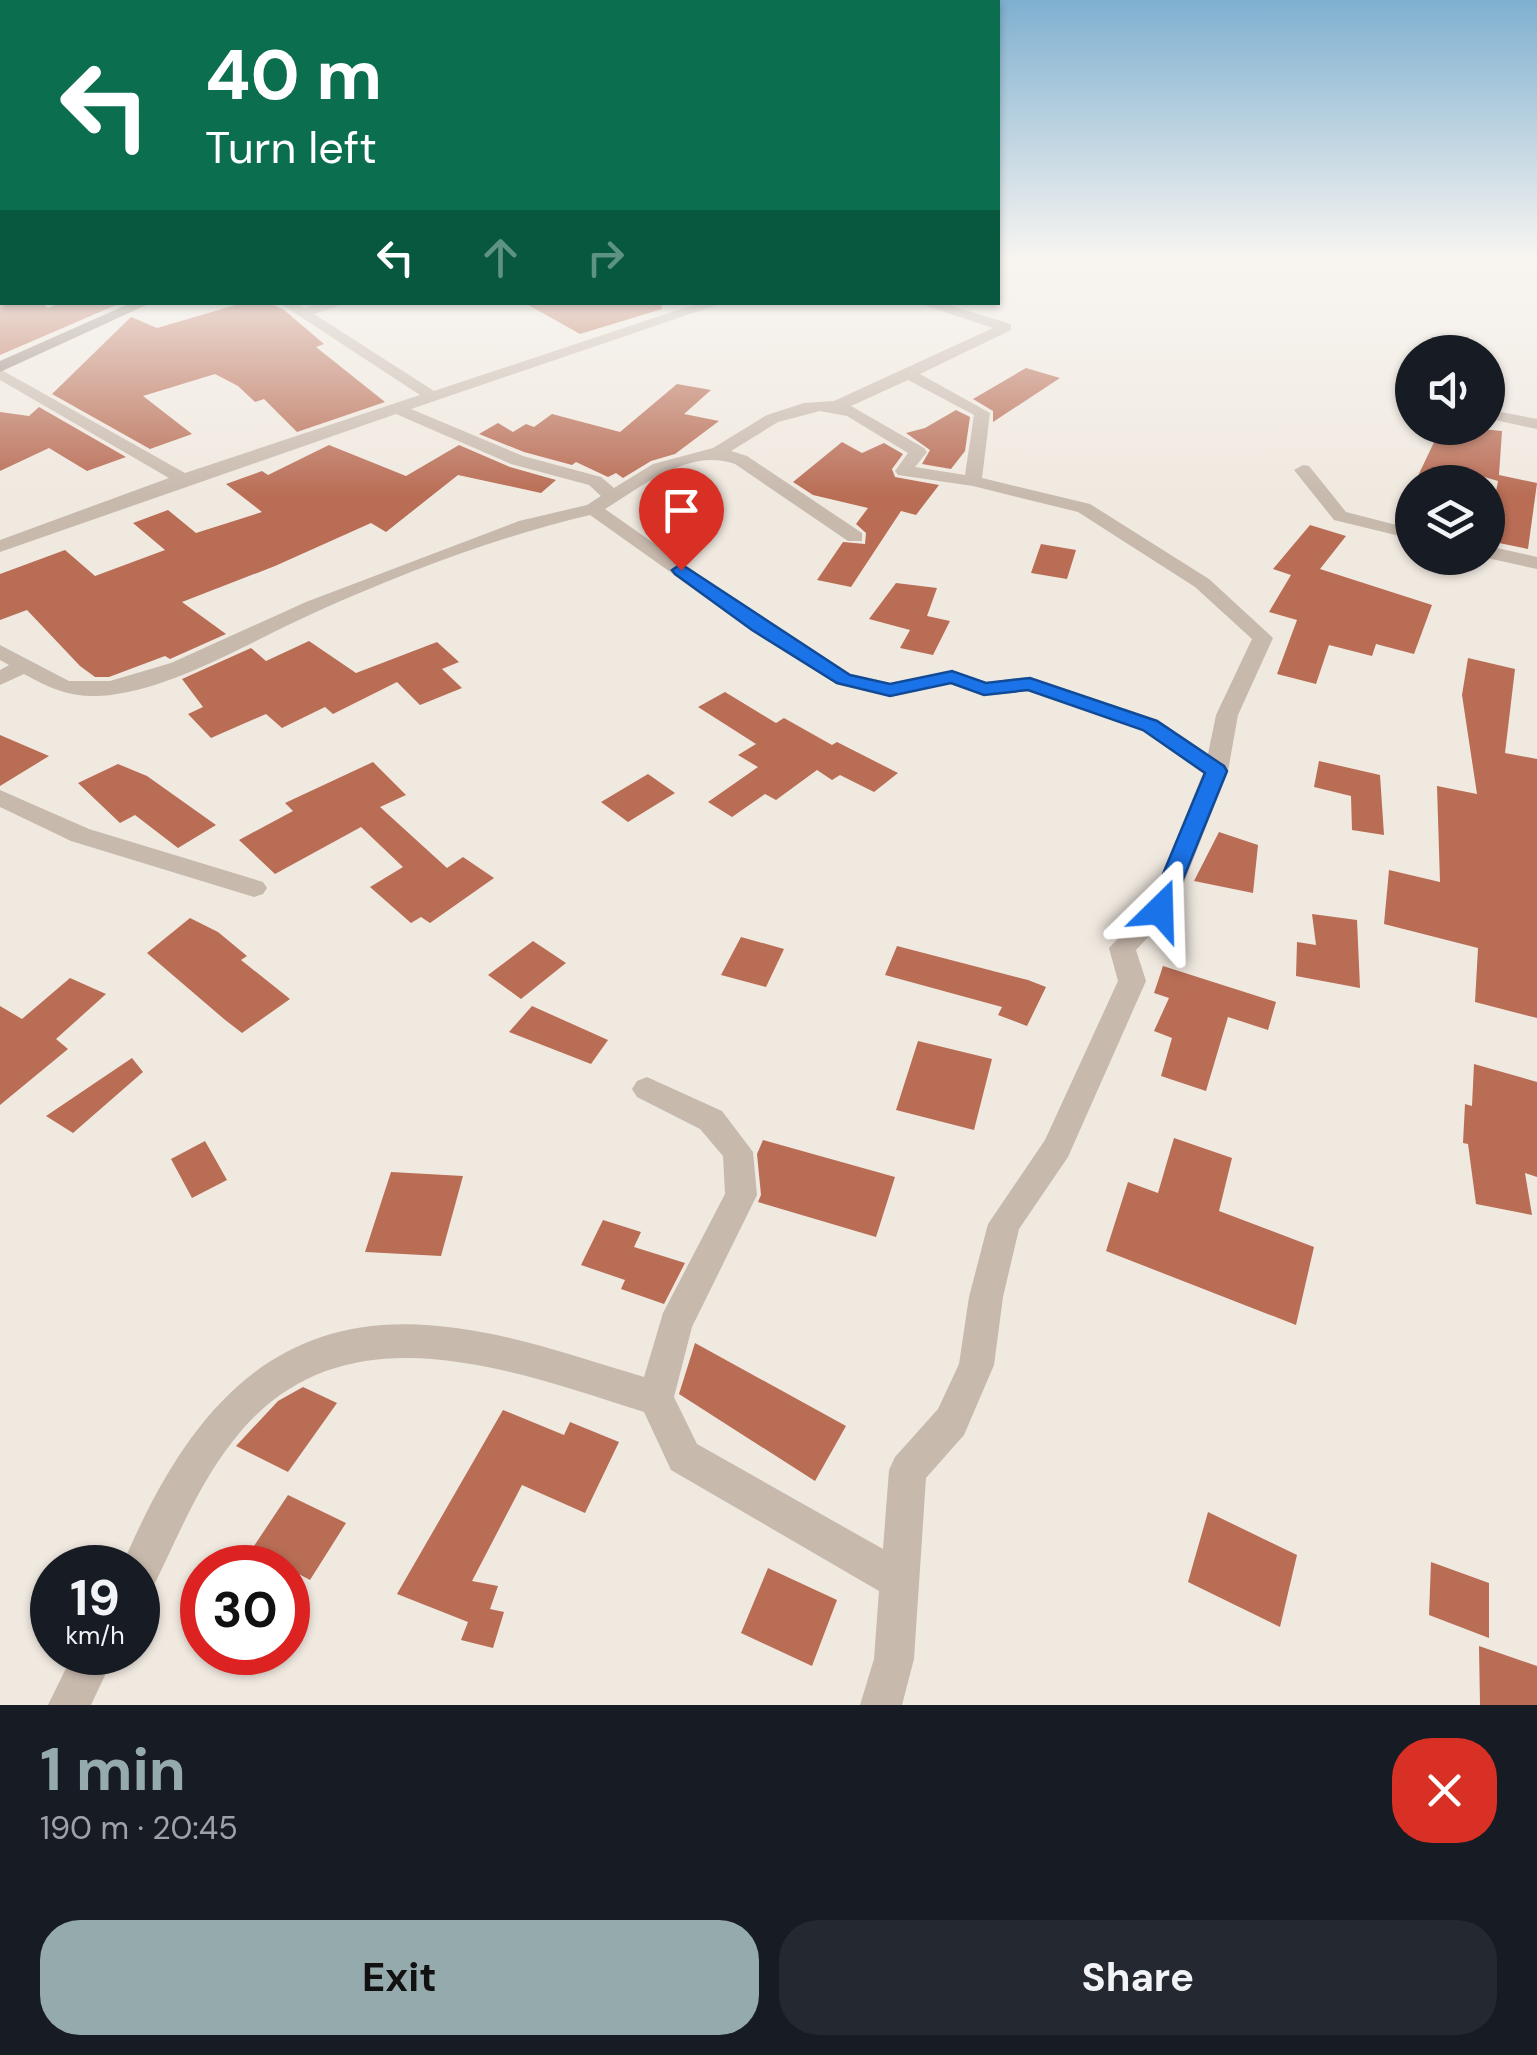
<!DOCTYPE html>
<meta charset="utf-8">
<style>
body{margin:0;font-family:"DM Sans",sans-serif;background:#242831;color:#f1f3f6;height:100vh;display:flex;flex-direction:column;font-size:38px;white-space:nowrap}
*{box-sizing:border-box;margin:0}
p{font-size:32px;color:#9ea1a6}
.icon{flex:none;width:55px;height:55px;fill:none;stroke:currentColor;stroke-width:2;stroke-linecap:round;stroke-linejoin:round}
.map{position:relative;height:1705px;overflow:hidden}
.sheet{display:flex;flex-direction:column;background:#171b24;flex:1}
.sheet>*{flex:none}
.banner{position:absolute;left:0px;top:0px;width:1000px;height:305px;box-shadow:0 2px 8px #0004;background:#0b6e4f;color:#fff;overflow:hidden}
.fabs{position:absolute;left:1395px;top:335px;display:grid;gap:20px}
.fabs a{display:grid;place-items:center;width:110px;height:110px;border-radius:50%;background:#171b24;box-shadow:0 2px 8px #0004;font-size:50px}
.speed{position:absolute;left:30px;top:1545px;display:flex;gap:20px;font-size:50px;font-weight:700;text-align:center}
.speed>*{display:grid;place-content:center;width:130px;height:130px;border-radius:50%;background:#171b24;box-shadow:0 2px 8px #0004;line-height:1}
.speed small{font-size:25px;font-weight:400}
.speed .limit{border:15px solid #d22;background:#fff;color:#111}
.pin{position:absolute;display:grid;place-items:center;width:85px;height:85px;color:#fff;margin:-102px -42px;border-radius:50% 50% 50% 0;rotate:-45deg;box-shadow:0 0 10px #0007}
.pin .icon{rotate:45deg}
.me{position:absolute;width:110px;margin:-55px;rotate:22deg;stroke-linejoin:round;filter:drop-shadow(0 0 8px #0008)}
.turn{display:flex;align-items:center;gap:35px;height:210px;padding:0 40px;font-size:45px}
.turn .icon{width:130px;height:130px;stroke-width:2.5}
.turn b{display:block;font-size:70px;line-height:85px}
.lanes{display:flex;align-items:center;height:95px;padding:0 40px;background:#0003;justify-content:center;gap:50px;direction:ltr}
.lanes .off{opacity:.35}
.round{display:grid;place-items:center;flex:none;width:105px;height:105px;border-radius:40px;background:#242831}
.summary{display:flex;align-items:center;justify-content:space-between;height:170px;padding:0 40px}
h1{font-size:60px;font-weight:700;line-height:75px;color:#95aaad}
.button{display:flex;gap:20px;margin-top:auto;padding:20px 40px}
.button a{flex:1;height:115px;border-radius:40px;background:#95aaad;color:#111;font-size:40px;font-weight:700;line-height:115px;text-align:center}
.button a+a{background:#242831;color:#f1f3f6}
.map>svg:first-child{display:block}
.building{fill:#b96d55}
.lines{fill:none;stroke-linecap:round;stroke-linejoin:round}
.street{fill:#c8b9ad;fill-rule:evenodd}
.secondary{fill:#9b897e;fill-rule:evenodd}
.route{fill:#1a73e8;stroke:#114b97;stroke-width:2.5}
</style>
<div class="map">
<svg width="1537" height="1705" viewBox="0 0 1537 1705">
<rect width="100%" height="100%" fill="#f0e9e0"/>
<!-- building -->
<path class="building" d="M0 302H40L48 308 63 302H123L0 355Z
M246 302H268L284 310 324 344 316 347 385 402 297 432 264 399 255 402 238 386 215 374 143 396 192 434 150 449 52 394 131 317 157 328Z
M523 302H661L662 309 580 334Z
M1026 368 1060 378 993 422V411L973 399Z
M677 384 711 390 684 414 719 421 675 454 651 461 623 478 616 473 608 477 576 462 572 465 524 452 479 434 498 423 513 432 526 424 534 427 552 414 620 432Z
M39 407 126 457 87 471 49 448 0 471V412L29 416Z
M956 410 970 417 965 451 951 469 922 464 930 450 906 433 925 428Z
M1471 428 1502 431 1499 475 1537 483 1528 549 1494 542 1496 529 1489 528 1498 481 1481 476 1478 482H1415L1437 436 1470 441Z
M842 442 862 453 884 443 903 454 892 469 895 477 939 485 916 515 901 511 851 587 817 580 843 542 865 544 866 533 856 524 868 508 813 495 793 482Z
M329 445 406 476 459 445 510 467 556 480 541 493 458 475 386 532 371 523 275 566 182 602 226 634 170 659 165 656 109 677H95L80 666 27 610 0 620V574L65 550 95 576 165 550 133 523 168 510 196 533 262 512 226 484 262 471 268 475Z
M1310 525 1346 536 1320 569 1432 605 1414 654 1376 644 1372 656 1329 645 1316 684 1277 674 1297 620 1269 612 1291 575 1273 569Z
M1041 544 1076 550 1067 579 1031 573Z
M896 583 937 588 927 616 950 621 933 655 900 648 910 630 869 619Z
M309 641 356 673 437 642 459 662 442 669 462 688 420 705 397 682 333 714 325 707 282 728 266 714 211 738 188 714 203 707 182 679 251 648 266 661Z
M1468 658 1515 669 1505 753 1537 759V1018L1475 1002 1478 948 1384 924 1389 870 1440 882 1437 786 1477 794 1462 695Z
M725 692 776 723 784 718 832 745 837 742 898 773 874 792 840 775 832 780 817 770 776 800 765 794 732 817 708 802 758 767 738 755 756 744 698 707Z
M0 735 49 756 0 786Z
M1319 761 1380 775 1384 835 1352 830 1351 796 1314 787Z
M373 762 406 795 380 807 447 868 463 857 494 878 430 923 421 917 411 923 370 887 403 867 361 827 275 874 239 840 293 811 285 803Z
M118 764 147 776 216 825 178 848 135 815 120 823 78 783Z
M648 774 675 793 628 822 601 802Z
M1219 832 1258 845 1253 893 1194 881Z
M1312 914 1357 920 1360 988 1296 976 1297 942 1316 945Z
M190 918 218 932 247 956 241 960 290 999 242 1033 224 1019 147 953Z
M741 937 784 949 766 987 721 975Z
M533 941 566 963 521 999 488 975Z
M897 946 1028 980 1046 987 1027 1026 998 1015 1002 1007 885 975Z
M1163 966 1276 1002 1268 1030 1228 1017 1206 1091 1161 1076 1172 1038 1154 1031 1169 998 1154 993Z
M70 978 106 994 56 1039 68 1049 0 1105V1006L22 1019Z
M532 1006 608 1040 591 1064 509 1032Z
M918 1041 992 1059 974 1130 896 1110Z
M132 1058 143 1072 73 1133 46 1116Z
M1474 1064 1537 1082V1177L1525 1173 1532 1215 1476 1204 1468 1144 1463 1143 1465 1104 1472 1106Z
M1174 1138 1232 1158 1219 1211 1314 1247 1296 1325 1106 1251 1128 1182 1158 1193Z
M763 1140 895 1177 876 1237 758 1202 761 1195 757 1154Z
M205 1141 227 1180 192 1198 171 1159Z
M391 1172 463 1176 441 1256 365 1252Z
M603 1220 641 1232 634 1247 685 1263 664 1304 621 1289 625 1280 581 1265Z
M695 1343 846 1426 815 1481 679 1394Z
M303 1387 337 1403 288 1472 236 1446 278 1401Z
M503 1410 564 1435 570 1422 619 1442 585 1513 522 1485 472 1581 498 1586 490 1609 504 1612 493 1648 461 1640 468 1622 397 1594Z
M288 1495 346 1523 310 1580 252 1549Z
M1208 1512 1297 1555 1280 1627 1188 1582Z
M1431 1562 1489 1583V1638L1429 1615Z
M768 1568 837 1600 812 1666 741 1633Z
M1479 1646 1537 1666V1705H1480Z"/>
<g class="lines">
<!-- street -->
<path class="street" d="M278 302H296L304 308 325 302H349L314 314 434 391 702 302H725L411 409 523 456 601 477 614 488 653 464 713 448 767 415 804 403 834 401 993 328 915 302H939L1011 324V330L920 374 990 413 982 478 1090 504 1209 579 1273 638 1238 715 1228 771 1173 911 1136 950 1146 981 1068 1157 1019 1229 1003 1297 994 1365 964 1435 926 1478 914 1659 902 1705H860L874 1659 879 1591 671 1470 644 1412C507 1369 339 1303 233 1441 198 1485 177 1539 152 1589L138 1594V1568H121C182 1424 264 1309 438 1326 508 1332 576 1357 644 1377L663 1313 725 1194 723 1156 700 1129 637 1097 632 1089 637 1081 647 1077 722 1111 753 1152 757 1195 692 1327 674 1397 697 1444 883 1549 889 1470 895 1457 938 1409 959 1364 969 1297 988 1224 1045 1140 1118 981 1109 948 1149 906 1203 773 1142 730 1028 691 984 696 950 684 891 697 836 684 752 630 590 515C497 537 403 573 316 612 253 640 180 686 111 695 74 699 55 691 24 674L0 685V670L9 665 0 660V645L69 681H110L171 663 306 602 519 521 587 505 601 496 589 485 511 464 396 414 0 552V540L169 478 0 380V369L185 473 420 395ZM908 380 974 415 965 475 915 467 927 452 924 448 851 406ZM820 411 847 416 908 453 895 471 898 475 973 486 1078 512 1195 587 1252 639 1216 715 1208 754 1158 720 1030 677 986 682 952 671 891 683 851 674 766 622 605 509C641 487 690 447 735 464L848 541H862V533L747 456 731 451 778 422Z
M1501 412 1537 419V429L1495 420 1493 417Z
M1303 465 1309 466 1346 512 1412 529V539L1334 520 1294 470Z
M1488 546 1537 557V569L1487 558Z
M0 790 89 829 263 882 267 888 263 894 254 897 71 841 0 807Z
M74 1652H116L91 1705H48Z"/>
<!-- secondary -->
<path class="secondary" d="M133 302H153L0 372V361Z"/>
</g>
<!-- sky -->
<linearGradient id="sky" x2="0" y2="1"><stop stop-color="#7fb0d0"/><stop offset="0.52" stop-color="#f8f5f1"/><stop offset="1" stop-color="#f8f5f1" stop-opacity="0"/></linearGradient>
<rect width="1537" height="496" fill="url(#sky)"/>
<!-- route -->
<path class="route" d="M681 564 850 675 890 684 952 671 986 683 1030 678 1157 721 1224 766 1227 771 1168 916 1160 919 1148 910 1205 773 1143 730 1028 690 984 695 951 683 890 696 837 683 752 630 675 574 672 570Z"/>
</svg>
<div class="fabs">
<a><svg class="icon" aria-label="sound" viewBox="0 0 24 24"><path d="M4 9h4l5-4v14l-5-4H4zM17 9q2 3 0 6"/></svg></a>
<a><svg class="icon" aria-label="layers" viewBox="0 0 24 24"><path d="M12 4l9 5-9 5-9-5zM3 14l9 5 9-5"/></svg></a>
</div>
<div class="speed"><div>19<small>km/h</small></div><div class="limit">30</div></div>
<div class="pin" style="left:681px;top:570px;background:#d93025"><svg class="icon" aria-label="arrive" viewBox="0 0 24 24"><path d="M6 21V4h12l-3 4 3 4H6"/></svg></div>
<svg class="me" style="left:1160px;top:910px" viewBox="-20 -20 40 40"><path d="M0-17L14 15 0 8-14 15z" fill="#1a73e8" stroke="#fff" stroke-width="4"/></svg>
<div class="banner">
<div class="turn"><svg class="icon" aria-label="left" viewBox="0 0 24 24"><path d="M17 20v-9H6M10 6l-5 5 5 5"/></svg><div><b>40 m</b>Turn left</div></div>
<div class="lanes"><svg class="icon" aria-label="left" viewBox="0 0 24 24"><path d="M17 20v-9H6M10 6l-5 5 5 5"/></svg><svg class="icon off" aria-label="ahead" viewBox="0 0 24 24"><path d="M12 20V5M6 11l6-6 6 6"/></svg><svg class="icon off" aria-label="right" viewBox="0 0 24 24"><path d="M7 20v-9h11M14 6l5 5-5 5"/></svg></div>
</div>
</div>
<section class="sheet">
<div class="summary"><div><h1>1 min</h1><p>190 m · 20:45</p></div><a class="round" style="background:#d93025;color:#fff"><svg class="icon" aria-label="close" viewBox="0 0 24 24"><path d="M6 6l12 12M18 6L6 18"/></svg></a></div>
<div class="button"><a>Exit</a><a>Share</a></div>
</section>
